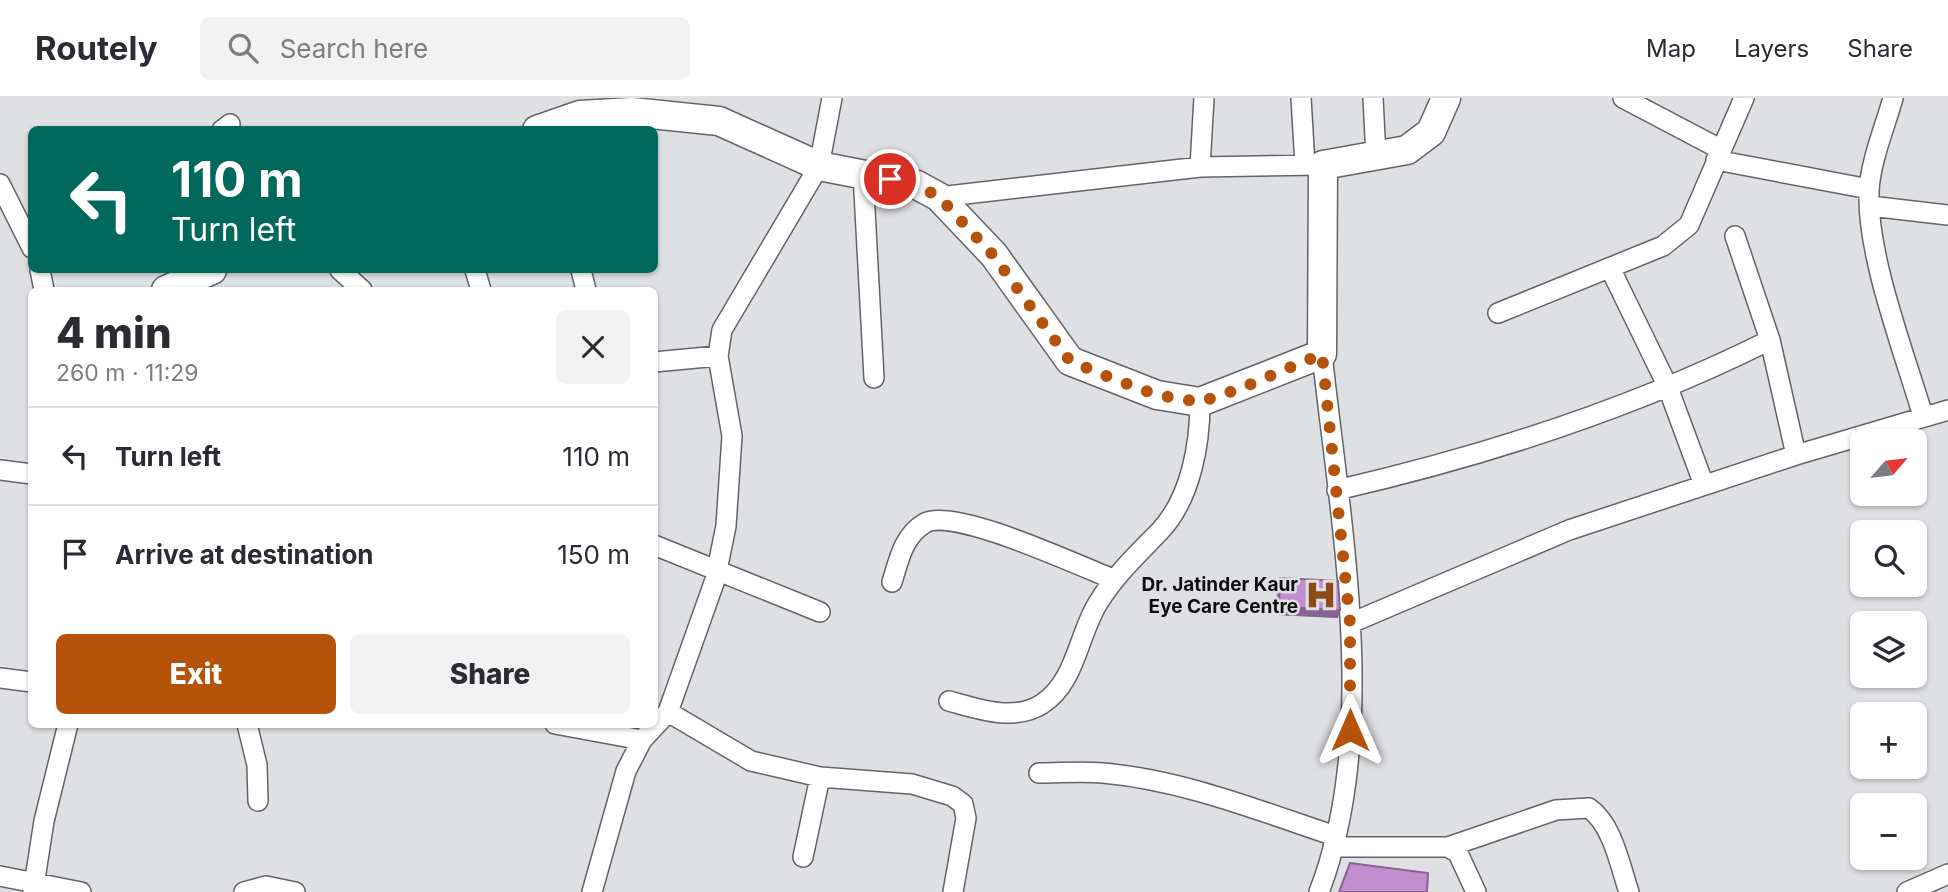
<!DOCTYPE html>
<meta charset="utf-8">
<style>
body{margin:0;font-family:Inter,sans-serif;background:#f2f2f3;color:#2b2b33;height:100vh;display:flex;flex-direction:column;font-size:26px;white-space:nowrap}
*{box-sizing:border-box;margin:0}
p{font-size:23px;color:#7c7c81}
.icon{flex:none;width:38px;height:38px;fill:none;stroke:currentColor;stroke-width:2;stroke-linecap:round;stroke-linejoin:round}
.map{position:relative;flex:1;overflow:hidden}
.side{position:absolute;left:28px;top:189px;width:630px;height:441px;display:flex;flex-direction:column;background:#fff;border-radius:10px;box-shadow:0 2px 5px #0004}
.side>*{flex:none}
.guide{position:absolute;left:28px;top:28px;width:630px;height:147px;border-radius:10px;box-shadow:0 2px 5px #0004;background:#00695c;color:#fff;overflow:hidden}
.needle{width:46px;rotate:62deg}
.fabs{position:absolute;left:1850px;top:331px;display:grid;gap:14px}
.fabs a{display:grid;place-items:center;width:77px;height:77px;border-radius:10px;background:#fff;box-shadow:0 2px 5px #0004;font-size:35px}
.pin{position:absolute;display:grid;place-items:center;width:60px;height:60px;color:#fff;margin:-30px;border:4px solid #fff;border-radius:50%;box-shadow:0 2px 7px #0007}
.me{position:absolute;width:77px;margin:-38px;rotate:0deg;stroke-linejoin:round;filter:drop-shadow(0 0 5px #0008)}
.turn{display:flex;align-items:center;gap:24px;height:147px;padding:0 28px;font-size:32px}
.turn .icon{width:91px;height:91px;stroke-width:2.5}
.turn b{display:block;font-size:49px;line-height:60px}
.round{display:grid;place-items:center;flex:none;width:74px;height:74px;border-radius:10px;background:#f2f2f3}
.headline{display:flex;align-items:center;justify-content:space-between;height:119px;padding:0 28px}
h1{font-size:42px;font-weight:800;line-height:52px}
.primary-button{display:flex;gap:14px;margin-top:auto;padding:14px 28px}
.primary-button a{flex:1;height:80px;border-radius:10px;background:#b45309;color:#fff;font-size:28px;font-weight:800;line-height:80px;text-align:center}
.primary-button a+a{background:#f2f2f3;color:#2b2b33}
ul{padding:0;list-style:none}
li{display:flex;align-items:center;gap:21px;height:98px;padding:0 28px;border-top:2px solid #e1e1e2}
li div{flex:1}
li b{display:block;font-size:26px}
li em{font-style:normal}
header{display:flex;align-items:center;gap:42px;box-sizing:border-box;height:98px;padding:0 35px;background:#fff;border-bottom:2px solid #e1e1e2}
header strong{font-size:33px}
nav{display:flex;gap:38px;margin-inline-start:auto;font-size:24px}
.search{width:490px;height:63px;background:#f2f2f3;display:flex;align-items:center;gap:18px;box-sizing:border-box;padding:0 24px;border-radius:10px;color:#7c7c81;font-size:26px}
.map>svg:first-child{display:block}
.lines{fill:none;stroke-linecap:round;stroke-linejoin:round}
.street-casing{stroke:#636467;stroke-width:22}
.secondary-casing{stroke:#636467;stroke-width:31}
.street{stroke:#fff;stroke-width:19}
.secondary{stroke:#fff;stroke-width:28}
.wall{fill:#a87ab2}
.shaded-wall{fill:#886391}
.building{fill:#c38ecf;stroke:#886391;stroke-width:2}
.route{stroke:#b45309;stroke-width:12;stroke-dasharray:0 21.6}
.labels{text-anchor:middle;stroke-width:5;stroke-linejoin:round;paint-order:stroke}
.poi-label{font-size:19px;font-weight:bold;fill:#0d0d0e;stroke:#dfe0e3;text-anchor:end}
</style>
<header>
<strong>Routely</strong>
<div class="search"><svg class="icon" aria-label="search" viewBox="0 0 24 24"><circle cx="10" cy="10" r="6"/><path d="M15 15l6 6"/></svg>Search here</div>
<nav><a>Map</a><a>Layers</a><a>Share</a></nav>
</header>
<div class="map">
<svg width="1948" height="794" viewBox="0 0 1948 794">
<rect width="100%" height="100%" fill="#dfe0e3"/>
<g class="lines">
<defs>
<path id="street" d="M1301 0 1305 67
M1373 0 1376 59
M1623 0 1720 51
M1893 0C1885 29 1870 64 1869 94 1867 158 1904 254 1923 318
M222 32 230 26
M1716 62 1869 91
M1200 69 1204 0
M863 75 874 280
M0 86 32 150
M939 99 1200 69 1323 67
M1870 108 1948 117
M1735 138 1770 242 1796 357
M1610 170 1667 287 1704 387
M40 172 44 192
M340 172 362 192
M475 172 481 192
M581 172 586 192
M1498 215 1663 148 1689 127 1744 0
M654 264 718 258
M0 372 32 376
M1337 392C1485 358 1634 310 1770 242
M654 447 820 514
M892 484C899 462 903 438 925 425 954 409 1079 468 1113 481
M1351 525 1569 432 1796 357 1948 312
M0 580 32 584
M949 603C978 611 1014 624 1042 606 1076 584 1078 537 1098 505 1115 477 1137 457 1160 433 1191 400 1200 346 1200 304
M668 614 751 663 820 679 912 686 952 698 963 706 966 720 953 794
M247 626 257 667 258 703
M555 626 642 642
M1039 675C1060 675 1082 673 1103 675 1183 682 1260 713 1335 738
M1333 749H1448L1458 755 1476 794
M1448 749 1556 712 1589 710C1613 727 1620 768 1629 794
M803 759 820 679
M0 778 81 794
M33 794 44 723 68 626
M244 794 266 788 295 794
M592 794 626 673 642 642 668 614 715 482 726 428 732 338 718 258 722 232 819 68 832 0
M1319 794C1381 634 1340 423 1322 256
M1907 794 1948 776"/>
<path id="secondary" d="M537 32 580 17 632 14 719 23 819 68 917 87 939 99 994 157 1070 263 1157 297 1200 304 1322 256 1323 67 1407 52 1431 34 1446 0
M166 192 212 172"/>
</defs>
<!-- street casing -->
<use href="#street" class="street-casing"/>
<!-- secondary casing -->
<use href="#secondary" class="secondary-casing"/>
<!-- street -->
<use href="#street" class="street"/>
<!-- secondary -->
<use href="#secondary" class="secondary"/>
</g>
<!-- wall -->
<path class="wall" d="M1280 480 1338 520 1276 517 1277 488Z"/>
<!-- shaded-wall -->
<path class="shaded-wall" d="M1279 509 1340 512 1338 520 1276 517Z"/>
<!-- building -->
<path class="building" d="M1280 480 1338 483 1340 512 1279 509Z
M1350 765 1428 775 1427 794H1339Z"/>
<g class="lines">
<!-- route -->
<path class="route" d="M890 81 917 87 939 99 993 157 1070 263 1111 280 1157 297 1200 304 1239 291 1322 256 1350 525V632"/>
</g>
<!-- icons -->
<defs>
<symbol id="hospital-bare" viewBox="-9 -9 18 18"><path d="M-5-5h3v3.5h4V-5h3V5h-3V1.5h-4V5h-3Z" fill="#8d4b1a" stroke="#dfe0e3" stroke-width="2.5" paint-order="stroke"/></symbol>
</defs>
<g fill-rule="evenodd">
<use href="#hospital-bare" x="1299" y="475" width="44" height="44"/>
</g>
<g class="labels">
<!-- poi labels -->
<g class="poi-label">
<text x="1298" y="493">Dr. Jatinder Kaur<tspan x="1298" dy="22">Eye Care Centre</tspan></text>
</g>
</g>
</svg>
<div class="fabs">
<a><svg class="needle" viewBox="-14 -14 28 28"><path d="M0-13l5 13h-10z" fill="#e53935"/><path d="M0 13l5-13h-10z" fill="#7c7c81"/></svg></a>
<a><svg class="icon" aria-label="search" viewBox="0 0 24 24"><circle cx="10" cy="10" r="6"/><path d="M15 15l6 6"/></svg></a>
<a><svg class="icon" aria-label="layers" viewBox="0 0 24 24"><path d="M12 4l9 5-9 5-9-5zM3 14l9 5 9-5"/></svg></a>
<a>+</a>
<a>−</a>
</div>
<div class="pin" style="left:890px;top:81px;background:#d93025"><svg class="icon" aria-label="arrive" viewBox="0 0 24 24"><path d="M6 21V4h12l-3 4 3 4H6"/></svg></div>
<svg class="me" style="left:1350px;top:632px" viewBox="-20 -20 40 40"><path d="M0-17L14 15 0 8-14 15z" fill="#b45309" stroke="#fff" stroke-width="4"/></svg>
<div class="guide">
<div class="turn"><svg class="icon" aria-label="left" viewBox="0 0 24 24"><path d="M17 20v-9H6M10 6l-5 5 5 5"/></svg><div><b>110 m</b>Turn left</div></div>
</div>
<section class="side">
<div class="headline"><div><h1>4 min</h1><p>260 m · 11:29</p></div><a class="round"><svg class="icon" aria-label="close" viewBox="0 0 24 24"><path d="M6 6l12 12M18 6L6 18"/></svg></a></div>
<ul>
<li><svg class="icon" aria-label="left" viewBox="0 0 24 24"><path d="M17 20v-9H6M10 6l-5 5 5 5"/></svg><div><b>Turn left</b></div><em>110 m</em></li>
<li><svg class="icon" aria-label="arrive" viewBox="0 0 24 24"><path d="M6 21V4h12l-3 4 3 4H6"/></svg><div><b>Arrive at destination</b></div><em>150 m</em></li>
</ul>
<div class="primary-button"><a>Exit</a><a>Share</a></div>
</section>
</div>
